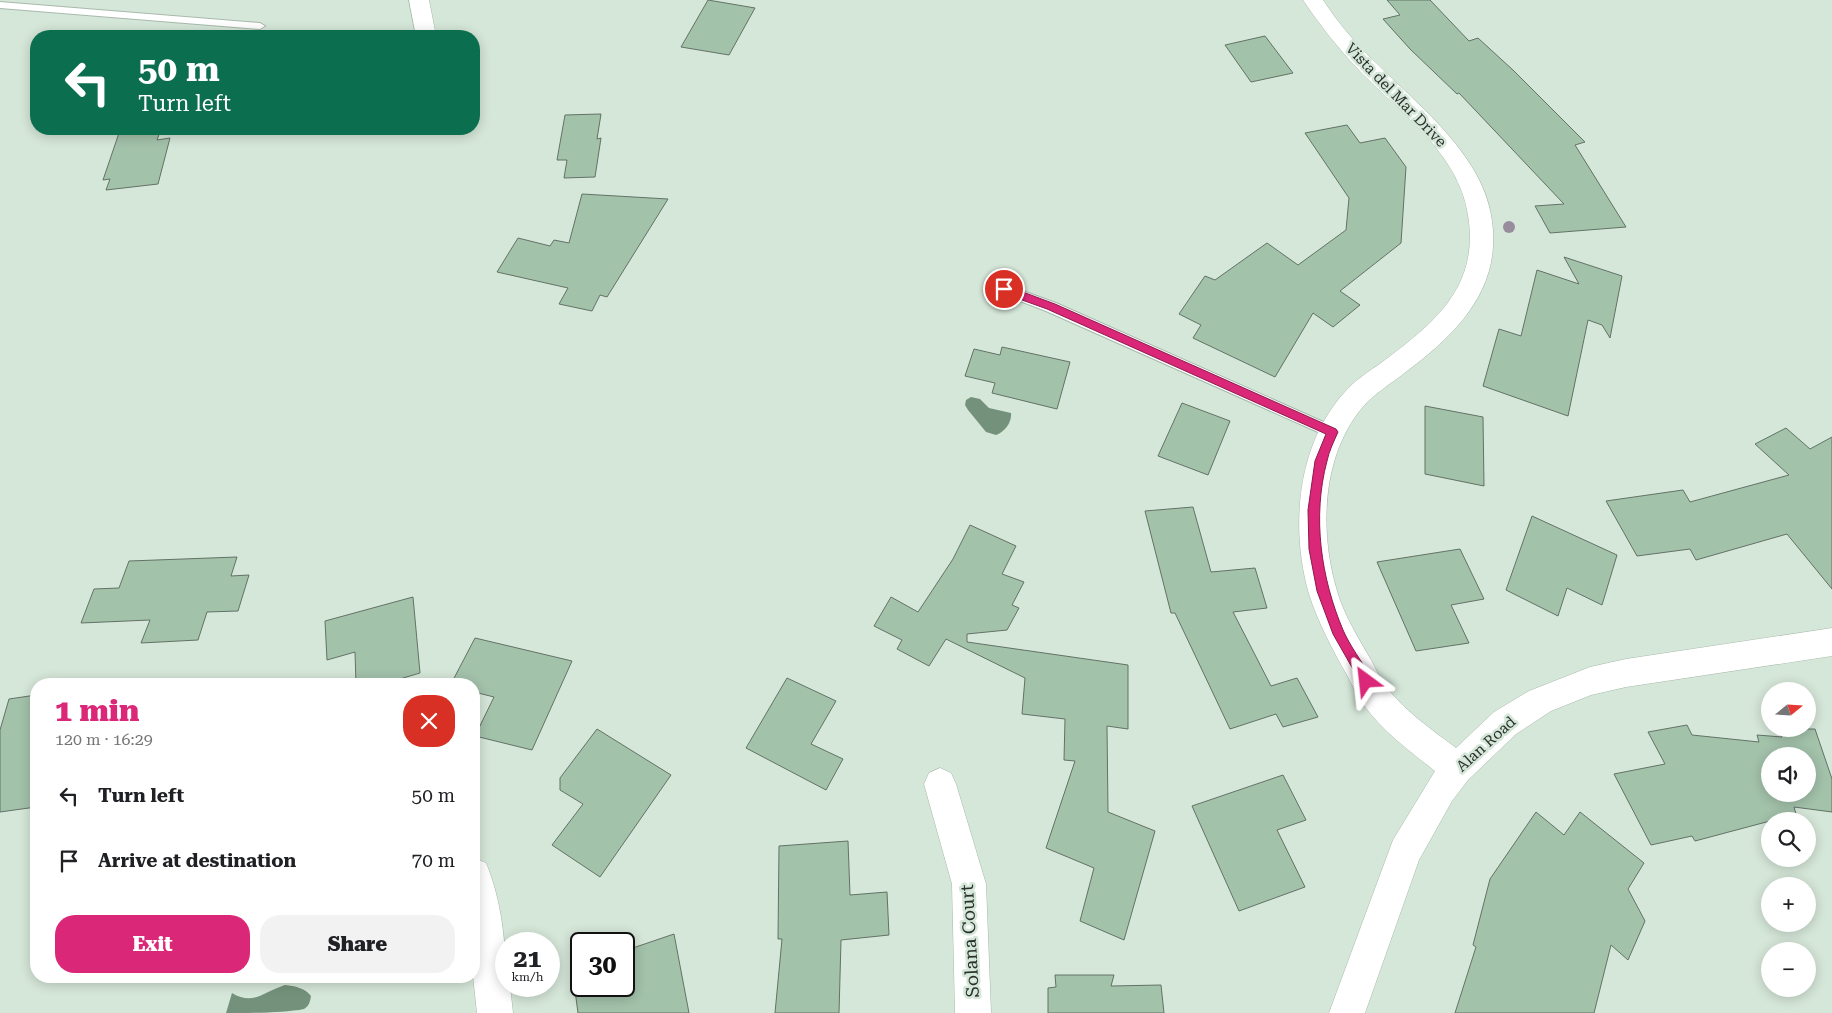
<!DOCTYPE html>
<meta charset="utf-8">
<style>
body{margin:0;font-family:"Roboto Serif",serif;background:#f2f2f2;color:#202124;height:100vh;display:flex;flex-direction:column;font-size:19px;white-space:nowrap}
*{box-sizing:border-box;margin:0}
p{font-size:16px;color:#757577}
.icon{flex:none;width:28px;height:28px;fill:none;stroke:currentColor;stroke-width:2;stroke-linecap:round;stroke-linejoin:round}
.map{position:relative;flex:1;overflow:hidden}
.sheet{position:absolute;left:30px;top:678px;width:450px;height:305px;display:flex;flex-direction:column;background:#fff;border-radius:20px;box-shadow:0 2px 12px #0003}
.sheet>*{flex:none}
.top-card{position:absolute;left:30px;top:30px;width:450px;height:105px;border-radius:20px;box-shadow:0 2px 12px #0003;background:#0b6e4f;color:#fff;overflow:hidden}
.needle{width:32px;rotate:72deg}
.tools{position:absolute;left:1761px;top:682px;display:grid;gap:10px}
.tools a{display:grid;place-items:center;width:55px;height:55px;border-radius:50%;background:#fff;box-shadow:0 2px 12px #0003;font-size:25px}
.speed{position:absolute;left:495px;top:932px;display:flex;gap:10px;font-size:25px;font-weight:700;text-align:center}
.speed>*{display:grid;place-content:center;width:65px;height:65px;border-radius:50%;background:#fff;box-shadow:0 2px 12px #0003;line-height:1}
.speed small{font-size:12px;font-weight:400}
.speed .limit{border:2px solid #111;border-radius:8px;background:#fff;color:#111}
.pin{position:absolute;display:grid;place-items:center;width:42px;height:42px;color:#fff;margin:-21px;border:2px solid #fff;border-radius:50%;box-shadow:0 1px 5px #0007}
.me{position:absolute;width:55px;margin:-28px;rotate:330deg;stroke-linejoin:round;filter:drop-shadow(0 0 4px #0008)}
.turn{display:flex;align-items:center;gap:18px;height:105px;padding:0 25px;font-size:22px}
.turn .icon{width:65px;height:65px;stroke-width:2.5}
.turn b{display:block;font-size:35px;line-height:42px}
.round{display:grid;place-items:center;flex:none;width:52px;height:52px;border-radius:20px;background:#f2f2f2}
.summary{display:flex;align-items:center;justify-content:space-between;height:85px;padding:0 25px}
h1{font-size:30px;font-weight:800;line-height:38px;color:#db2777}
.action{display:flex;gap:10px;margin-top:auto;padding:10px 25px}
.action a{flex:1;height:58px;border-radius:20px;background:#db2777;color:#fff;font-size:20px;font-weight:800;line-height:58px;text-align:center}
.action a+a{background:#f2f2f2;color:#202124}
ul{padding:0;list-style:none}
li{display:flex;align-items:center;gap:15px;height:65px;padding:0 25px}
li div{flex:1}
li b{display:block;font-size:19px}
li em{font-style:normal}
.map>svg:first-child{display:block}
.water{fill:#74927b}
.building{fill:#a3c2aa;stroke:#637267;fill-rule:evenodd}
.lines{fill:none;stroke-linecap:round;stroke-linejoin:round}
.lane-casing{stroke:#a8b9ac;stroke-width:2}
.street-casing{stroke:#a8b9ac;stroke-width:1}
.lane{fill:#fff;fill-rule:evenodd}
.street{fill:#fff;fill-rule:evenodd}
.tree{fill:#978d9d}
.route{fill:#db2777;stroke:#8e194d}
.labels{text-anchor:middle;stroke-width:5;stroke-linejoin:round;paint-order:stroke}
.street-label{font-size:15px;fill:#2a302b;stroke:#d5e7d9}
.near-street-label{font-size:18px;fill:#2a302b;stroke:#d5e7d9}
</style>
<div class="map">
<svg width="1832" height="1013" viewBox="0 0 1832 1013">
<rect width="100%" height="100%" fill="#d5e7d9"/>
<!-- water -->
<path class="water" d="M971 397 980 399 989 408 1011 413C1012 422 1005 432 996 435L986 432 968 410 965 405 966 400Z
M285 985C295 986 305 988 311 996 310 1002 309 1006 304 1009 285 1013 247 1013 226 1013L232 993C253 1006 263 992 285 985Z"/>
<!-- building -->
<path class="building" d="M708 0 755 8 729 55 681 47Z
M1387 0H1430L1469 41 1478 38 1514 71 1585 142 1575 145 1626 227 1550 233 1535 206 1564 204 1459 93 1457 94 1410 49 1383 19 1400 15Z
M1265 36 1293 73 1251 82 1225 45Z
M601 114 597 139 601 138 595 177 564 178 567 160H557L565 115Z
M1347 125 1360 143 1385 138 1406 167 1401 243 1340 291 1360 305 1333 327 1313 313 1275 377 1193 338 1201 325 1179 314 1205 276 1215 280 1267 243 1298 265 1346 230 1349 198 1305 133Z
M130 129H161L157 140 170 138 158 184 106 190 110 179 103 180 120 130Z
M582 194 668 199 607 297 600 295 592 311 559 304 568 288 497 272 518 238 550 246 554 240 569 243Z
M1564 257 1622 276 1610 338 1602 325 1588 320 1568 416 1483 386 1499 329 1521 336 1537 270 1579 284Z
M1002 347 1070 362 1057 409 992 393 995 383 965 376 974 349 1000 355Z
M1182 403 1230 421 1208 475 1158 456Z
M1425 406 1483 417 1484 486 1425 474Z
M1786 428 1810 449 1832 437V589L1787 534 1696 560 1690 549 1637 556 1606 501 1683 490 1690 502 1789 475 1755 444Z
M1193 507 1211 572 1255 568 1267 608 1233 612 1271 686 1297 678 1318 717 1283 727 1276 714 1230 729 1175 613H1171L1145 511Z
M1532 516 1617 555 1602 605 1567 588 1558 616 1506 590Z
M970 525 1016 546 1002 574 1024 582 1012 605 1019 608 1007 630 967 634V642L1128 665V729L1107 726 1108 812 1155 831 1124 940 1080 921 1094 868 1046 848 1075 761 1064 760 1065 719 1022 714 1025 678 946 639 929 666 897 649 902 640 874 626 891 597 918 612 953 559Z
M1460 549 1484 599 1451 605 1469 643 1416 651 1377 562Z
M237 557 231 576 249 575 238 611 207 612 198 640 141 643 150 620 81 623 94 589 119 588 129 561Z
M413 597 420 673 383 684H356L355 652 327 660 325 621Z
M475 638 572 661 532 750 475 736 494 697 474 692V684H451Z
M787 678 836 701 811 744 843 759 826 790 746 748Z
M36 695V807L0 812V730L9 699Z
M1687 725 1692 735 1759 742 1757 735 1782 737 1779 729H1815L1832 779V812L1794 807 1798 821H1770L1695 841 1692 836 1651 845 1614 774 1665 764 1648 732ZM1770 756H1808V794H1770Z
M597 729 671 775 600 877 552 845 583 804 560 790V778Z
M1283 775 1306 820 1277 830 1305 887 1239 911 1192 806Z
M1536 812 1564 835 1580 812 1644 863 1628 889 1645 921 1628 960 1611 945 1594 1013H1455L1476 947 1473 945 1490 879Z
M848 841 850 895 887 892 889 935 841 940 839 1013H775L782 939H778L779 846Z
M674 934 689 1013H578L572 968 581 965V986H624V951Z
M1055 975H1114L1111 986 1161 985 1164 1013H1048V988L1056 987Z"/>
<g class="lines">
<defs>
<path id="lane" d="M0 2 260 23 265 26 260 29 0 8Z
M1004 284 1056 303 1337 428 1339 432 1337 436 1332 438 1327 436 1046 311 999 293 997 289 999 285Z"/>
<path id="street" d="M409 0H429L436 36H416Z
M1303 0H1323C1338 23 1356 44 1376 63 1417 104 1481 154 1491 215 1504 286 1459 332 1407 371 1392 383 1373 394 1361 409 1319 461 1319 542 1341 603 1349 623 1360 641 1371 660 1375 668 1379 676 1384 684 1403 710 1431 729 1456 748L1494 712 1529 691 1590 667 1626 659 1832 628V656L1626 687 1591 695 1551 711 1516 734 1468 780 1452 801 1419 860 1365 1013H1329L1393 840 1435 771C1411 752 1385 733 1366 708 1358 698 1353 686 1347 675 1332 649 1318 622 1309 594 1290 528 1297 445 1344 393 1354 381 1368 372 1381 363 1433 324 1480 288 1468 215 1459 153 1399 112 1359 70 1338 48 1320 25 1303 0Z
M940 768 951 773 956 784 986 884 991 1013H955L952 884 924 784 929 773Z
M474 858 486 863C502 902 506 944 506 986H510L513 1013H477L473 976Z"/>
</defs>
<!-- lane casing -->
<use href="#lane" class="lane-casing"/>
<!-- street casing -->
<use href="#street" class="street-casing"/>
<!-- lane -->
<use href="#lane" class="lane"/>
<!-- street -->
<use href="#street" class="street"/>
</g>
<!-- trees -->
<circle class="tree" cx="1509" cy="227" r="6"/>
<!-- route -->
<path class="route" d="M1004 285 1055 304 1336 429 1338 432C1334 441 1329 451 1327 461 1312 517 1321 578 1343 630 1350 646 1362 662 1371 677L1373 681 1371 685 1366 687 1362 685 1333 634 1317 591 1309 549 1308 510 1315 461 1326 434 1047 309 1000 292V286Z"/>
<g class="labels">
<!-- street labels -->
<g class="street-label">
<text transform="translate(1396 95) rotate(46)" y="5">Vista del Mar Drive</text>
<text transform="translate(1486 744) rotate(-42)" y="5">Alan Road</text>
</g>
<!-- near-street labels -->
<g class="near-street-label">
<text transform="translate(970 941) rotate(-93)" y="6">Solana Court</text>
</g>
</g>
</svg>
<div class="tools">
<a><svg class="needle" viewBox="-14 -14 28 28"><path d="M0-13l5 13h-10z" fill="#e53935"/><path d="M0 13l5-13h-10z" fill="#757577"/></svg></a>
<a><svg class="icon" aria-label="sound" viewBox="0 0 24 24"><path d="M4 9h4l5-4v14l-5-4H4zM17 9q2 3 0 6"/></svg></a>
<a><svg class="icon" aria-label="search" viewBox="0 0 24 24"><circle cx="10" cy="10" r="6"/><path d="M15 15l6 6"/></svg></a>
<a>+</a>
<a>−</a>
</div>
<div class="speed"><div>21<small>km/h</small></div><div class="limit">30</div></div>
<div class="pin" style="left:1004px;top:289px;background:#d93025"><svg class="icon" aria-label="arrive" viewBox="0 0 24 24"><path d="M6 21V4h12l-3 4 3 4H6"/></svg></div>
<svg class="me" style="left:1366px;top:681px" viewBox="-20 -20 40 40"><path d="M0-17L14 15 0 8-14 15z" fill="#db2777" stroke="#fff" stroke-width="4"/></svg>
<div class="top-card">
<div class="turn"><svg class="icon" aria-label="left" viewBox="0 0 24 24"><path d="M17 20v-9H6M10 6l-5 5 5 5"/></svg><div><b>50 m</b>Turn left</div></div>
</div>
<section class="sheet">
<div class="summary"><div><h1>1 min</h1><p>120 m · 16:29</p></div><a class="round" style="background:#d93025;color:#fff"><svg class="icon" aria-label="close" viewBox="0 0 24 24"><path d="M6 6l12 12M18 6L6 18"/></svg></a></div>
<ul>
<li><svg class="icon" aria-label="left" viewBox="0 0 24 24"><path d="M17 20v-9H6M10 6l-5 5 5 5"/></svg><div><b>Turn left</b></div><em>50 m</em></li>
<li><svg class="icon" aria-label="arrive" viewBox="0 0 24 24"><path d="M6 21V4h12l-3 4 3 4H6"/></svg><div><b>Arrive at destination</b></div><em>70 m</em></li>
</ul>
<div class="action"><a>Exit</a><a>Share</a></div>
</section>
</div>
